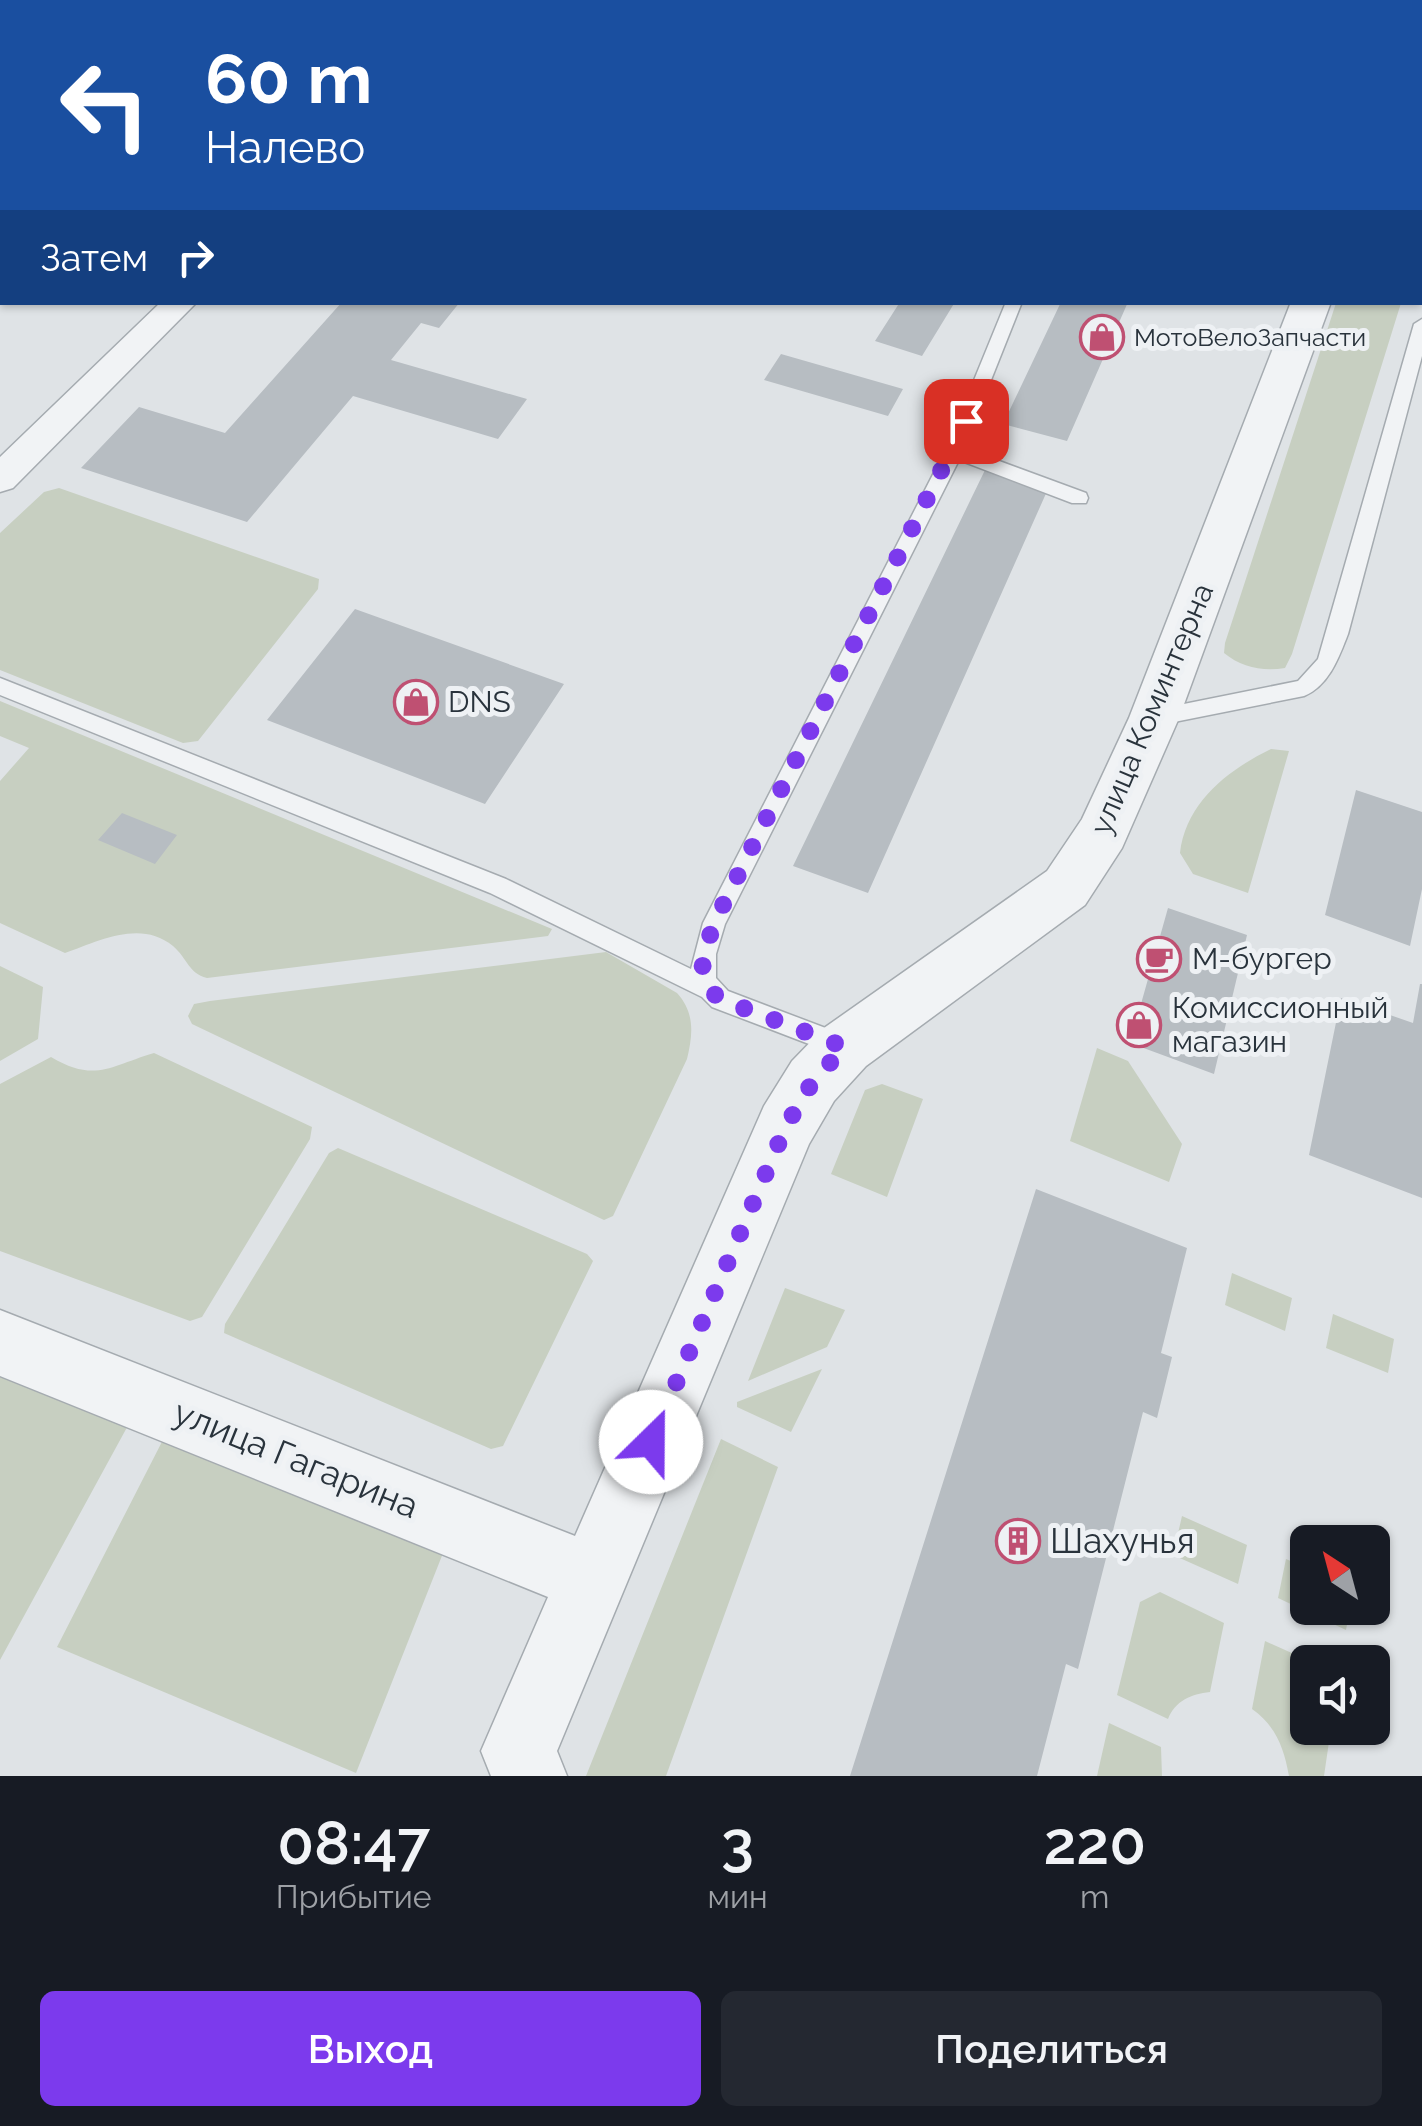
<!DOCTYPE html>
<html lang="ru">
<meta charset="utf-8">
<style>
body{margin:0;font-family:Raleway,sans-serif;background:#242831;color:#f1f3f6;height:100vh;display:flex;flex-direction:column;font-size:38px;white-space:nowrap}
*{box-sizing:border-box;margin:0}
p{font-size:32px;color:#9ea1a6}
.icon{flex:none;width:55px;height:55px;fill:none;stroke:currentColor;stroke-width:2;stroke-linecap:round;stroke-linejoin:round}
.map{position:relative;height:1776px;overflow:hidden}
.details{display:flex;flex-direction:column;background:#171b24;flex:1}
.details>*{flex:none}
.top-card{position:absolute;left:0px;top:0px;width:1422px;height:305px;box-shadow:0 2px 8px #0004;background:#1a4fa0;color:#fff;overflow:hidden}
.needle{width:65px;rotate:324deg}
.fabs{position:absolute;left:1290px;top:1525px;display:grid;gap:20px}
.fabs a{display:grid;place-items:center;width:100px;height:100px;border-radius:15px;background:#171b24;box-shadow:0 2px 8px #0004;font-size:50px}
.pin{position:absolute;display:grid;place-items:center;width:85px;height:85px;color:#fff;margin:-42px;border-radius:20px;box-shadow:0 5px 15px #0006}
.me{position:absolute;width:110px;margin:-55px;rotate:23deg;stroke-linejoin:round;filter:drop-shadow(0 0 8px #0008)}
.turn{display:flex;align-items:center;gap:35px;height:210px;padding:0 40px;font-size:45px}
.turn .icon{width:130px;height:130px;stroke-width:2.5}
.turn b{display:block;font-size:70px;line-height:85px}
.then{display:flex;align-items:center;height:95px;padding:0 40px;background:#0003;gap:20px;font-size:38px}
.eta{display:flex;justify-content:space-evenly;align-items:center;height:170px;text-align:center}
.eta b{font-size:60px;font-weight:600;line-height:70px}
.button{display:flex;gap:20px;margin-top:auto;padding:20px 40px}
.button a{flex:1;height:115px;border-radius:15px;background:#7c3aed;color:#fff;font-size:40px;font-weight:600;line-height:115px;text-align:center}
.button a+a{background:#242831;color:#f1f3f6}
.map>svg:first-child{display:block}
.green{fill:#c7cfc1}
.building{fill:#b7bdc2}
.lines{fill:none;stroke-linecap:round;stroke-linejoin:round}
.service-casing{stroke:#a5abb0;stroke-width:3}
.minor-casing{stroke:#a5abb0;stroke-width:3}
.tertiary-casing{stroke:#a5abb0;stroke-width:3}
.service{fill:#f1f3f5;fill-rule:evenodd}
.minor{fill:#f1f3f5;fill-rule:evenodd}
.tertiary{fill:#f1f3f5;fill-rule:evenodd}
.route{stroke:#7c3aed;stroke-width:18;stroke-dasharray:0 32.4}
.labels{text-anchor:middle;stroke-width:10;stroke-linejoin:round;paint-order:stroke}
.far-poi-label{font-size:25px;fill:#29333c;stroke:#eef1f4;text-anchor:start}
.poi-label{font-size:30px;fill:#29333c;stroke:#eef1f4;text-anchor:start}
.street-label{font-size:30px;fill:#29333c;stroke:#eef1f4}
.near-street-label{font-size:35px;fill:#29333c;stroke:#eef1f4}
.near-poi-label{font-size:35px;fill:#29333c;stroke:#eef1f4;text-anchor:start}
</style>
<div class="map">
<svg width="1422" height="1776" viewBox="0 0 1422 1776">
<rect width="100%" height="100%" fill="#dfe3e6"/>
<!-- green -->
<path class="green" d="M1336 303H1401L1292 654 1285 668C1263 672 1241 667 1224 653L1225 643Z
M59 488 319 579 318 589 198 741 183 743 0 670V533L44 492Z
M0 701 552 929 548 936 207 978C188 973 188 959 173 946 141 919 98 941 65 953L0 923V781L29 748 0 736Z
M1271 749 1289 751 1248 893 1193 874 1180 853C1186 802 1228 770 1271 749Z
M606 952 677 993C695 1013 693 1034 687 1059L613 1216 604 1220 192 1024 188 1016 194 1004 210 1001Z
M0 966 43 987 38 1039 0 1061Z
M1097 1048 1128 1061 1182 1144 1169 1182 1070 1141Z
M154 1053 312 1127 310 1139 202 1317 190 1321 0 1251V1084L51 1057C95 1083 110 1066 154 1053Z
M882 1084 923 1099 887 1197 831 1174 865 1090Z
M338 1148 587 1254 593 1261 503 1446 491 1449 224 1333 225 1324 329 1153Z
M1232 1273 1292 1298 1285 1331 1225 1305Z
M785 1288 845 1310 827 1347 748 1381Z
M1333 1314 1394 1339 1388 1373 1326 1348Z
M0 1369 131 1420 0 1660Z
M822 1369 791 1432 737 1407V1402Z
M168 1430 449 1538 356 1773 57 1647Z
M721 1439 778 1467 666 1776H586Z
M1182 1516 1247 1545 1238 1584 1173 1555Z
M1286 1559 1307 1568 1308 1608H1350L1346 1630 1278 1598Z
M1160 1592 1224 1623 1210 1692C1191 1694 1175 1701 1168 1719L1117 1695 1140 1602Z
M1265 1641 1312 1662H1308V1728H1331L1324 1776H1289C1284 1748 1276 1726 1252 1709Z
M1109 1723 1161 1747 1162 1776H1097Z"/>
<!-- building -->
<path class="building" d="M342 302H460L439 328 421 323 391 360 527 399 498 439 353 396 247 522 81 468 139 407 225 433Z
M900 302H955L922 356 875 341Z
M1061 302H1128L1067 441 1003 424Z
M781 354 903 389 888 416 764 380Z
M985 470 1048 489 868 893 793 866Z
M355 609 564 684 485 804 267 720Z
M1356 790 1422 812V889L1410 946 1325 915Z
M122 813 177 835 155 864 98 840Z
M1168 908 1247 935 1214 1074 1130 1043Z
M1420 984H1422V1198L1309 1155 1341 998 1413 1023Z
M1036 1189 1187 1248 1161 1353 1172 1357 1157 1418 1143 1412 1078 1669 1066 1664 1037 1776H850Z"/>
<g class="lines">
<defs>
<path id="service" d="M1141 0H1165L1167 2H1143Z
M1006 302H1022L964 448 1086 493 1088 498 1086 503H1072L959 460 725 924 716 954V978L728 991 852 1038 855 1046 852 1054 843 1057 712 1007 702 997 490 893 0 695V678L506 879 691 969 703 923 945 451Z
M1422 319V356L1348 634C1339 657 1329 686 1304 696L1154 726 1147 724 1144 718 1147 712 1154 710 1298 681 1318 659 1414 324Z"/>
<path id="minor" d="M374 0H408L410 2H376Z
M789 0H817V1L791 2Z
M161 302H197L13 488 0 492V457Z"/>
<path id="tertiary" d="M1291 302H1331L1179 718 1122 848 1085 905 866 1066 834 1101 809 1144 557 1751 567 1776H491L481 1751 548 1597 0 1376V1310L575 1536 764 1106 792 1061 824 1028 1047 871 1082 819 1129 718Z"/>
</defs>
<!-- service casing -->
<use href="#service" class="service-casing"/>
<!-- minor casing -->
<use href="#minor" class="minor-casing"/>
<!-- tertiary casing -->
<use href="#tertiary" class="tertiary-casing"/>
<!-- service -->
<use href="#service" class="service"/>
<!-- minor -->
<use href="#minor" class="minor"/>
<!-- tertiary -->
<use href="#tertiary" class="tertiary"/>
</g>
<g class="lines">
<!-- route -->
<path class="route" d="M651 1442 786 1126 813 1081 845 1047 720 999C691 976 705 953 714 923L966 421"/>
</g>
<!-- icons -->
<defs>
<symbol id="shop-ring" viewBox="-11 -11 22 22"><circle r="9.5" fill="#eef1f4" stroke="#bf5072" stroke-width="1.5"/><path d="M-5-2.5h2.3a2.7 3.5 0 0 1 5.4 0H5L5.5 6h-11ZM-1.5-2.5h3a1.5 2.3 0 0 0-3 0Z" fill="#bf5072"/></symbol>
<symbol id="cafe-ring" viewBox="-11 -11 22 22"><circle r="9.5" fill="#eef1f4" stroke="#bf5072" stroke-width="1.5"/><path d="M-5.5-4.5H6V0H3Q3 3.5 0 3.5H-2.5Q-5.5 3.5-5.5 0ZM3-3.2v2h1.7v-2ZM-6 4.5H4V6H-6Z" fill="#bf5072"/></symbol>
<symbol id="building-ring" viewBox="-11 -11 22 22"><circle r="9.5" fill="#eef1f4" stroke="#bf5072" stroke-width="1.5"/><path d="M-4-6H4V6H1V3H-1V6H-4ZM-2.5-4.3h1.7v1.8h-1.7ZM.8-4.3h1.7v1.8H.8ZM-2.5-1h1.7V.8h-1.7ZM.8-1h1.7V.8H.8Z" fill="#bf5072"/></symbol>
</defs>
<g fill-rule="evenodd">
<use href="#shop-ring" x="1077" y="312" width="50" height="50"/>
<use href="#shop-ring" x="391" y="677" width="50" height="50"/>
<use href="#cafe-ring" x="1134" y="934" width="50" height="50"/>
<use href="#shop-ring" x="1114" y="1000" width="50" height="50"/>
<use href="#building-ring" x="993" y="1516" width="50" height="50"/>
</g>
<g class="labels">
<!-- far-poi labels -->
<g class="far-poi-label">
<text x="1134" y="346">МотоВелоЗапчасти</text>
</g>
<!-- poi labels -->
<g class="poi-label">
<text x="448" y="712">DNS</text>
<text x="1192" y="969">М-бургер</text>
<text x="1172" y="1018">Комиссионный<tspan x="1172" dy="34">магазин</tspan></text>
</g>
<!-- street labels -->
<g class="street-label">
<text transform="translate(1152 709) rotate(-67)" y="10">улица Коминтерна</text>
</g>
<!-- near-street labels -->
<g class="near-street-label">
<text transform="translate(296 1459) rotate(22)" y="12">улица Гагарина</text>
</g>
<!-- near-poi labels -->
<g class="near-poi-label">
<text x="1050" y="1553">Шахунья</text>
</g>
</g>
</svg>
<div class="fabs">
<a><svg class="needle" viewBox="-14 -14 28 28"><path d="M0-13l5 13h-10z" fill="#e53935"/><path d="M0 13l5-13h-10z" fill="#9ea1a6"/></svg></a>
<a><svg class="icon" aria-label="sound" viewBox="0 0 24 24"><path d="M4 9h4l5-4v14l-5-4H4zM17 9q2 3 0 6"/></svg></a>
</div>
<div class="pin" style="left:966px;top:421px;background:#d93025"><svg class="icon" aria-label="arrive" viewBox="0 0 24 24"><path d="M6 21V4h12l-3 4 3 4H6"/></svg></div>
<svg class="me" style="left:651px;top:1442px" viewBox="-20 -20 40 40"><circle r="19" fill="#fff"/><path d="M0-13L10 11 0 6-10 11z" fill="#7c3aed"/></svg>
<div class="top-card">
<div class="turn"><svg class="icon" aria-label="left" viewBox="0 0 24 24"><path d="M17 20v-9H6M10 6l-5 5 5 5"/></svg><div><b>60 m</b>Налево</div></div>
<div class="then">Затем<svg class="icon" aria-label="right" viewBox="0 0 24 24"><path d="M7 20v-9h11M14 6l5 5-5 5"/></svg></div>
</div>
</div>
<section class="details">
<div class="eta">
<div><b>08:47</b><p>Прибытие</p></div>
<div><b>3</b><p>мин</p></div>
<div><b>220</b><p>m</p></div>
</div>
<div class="button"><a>Выход</a><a>Поделиться</a></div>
</section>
